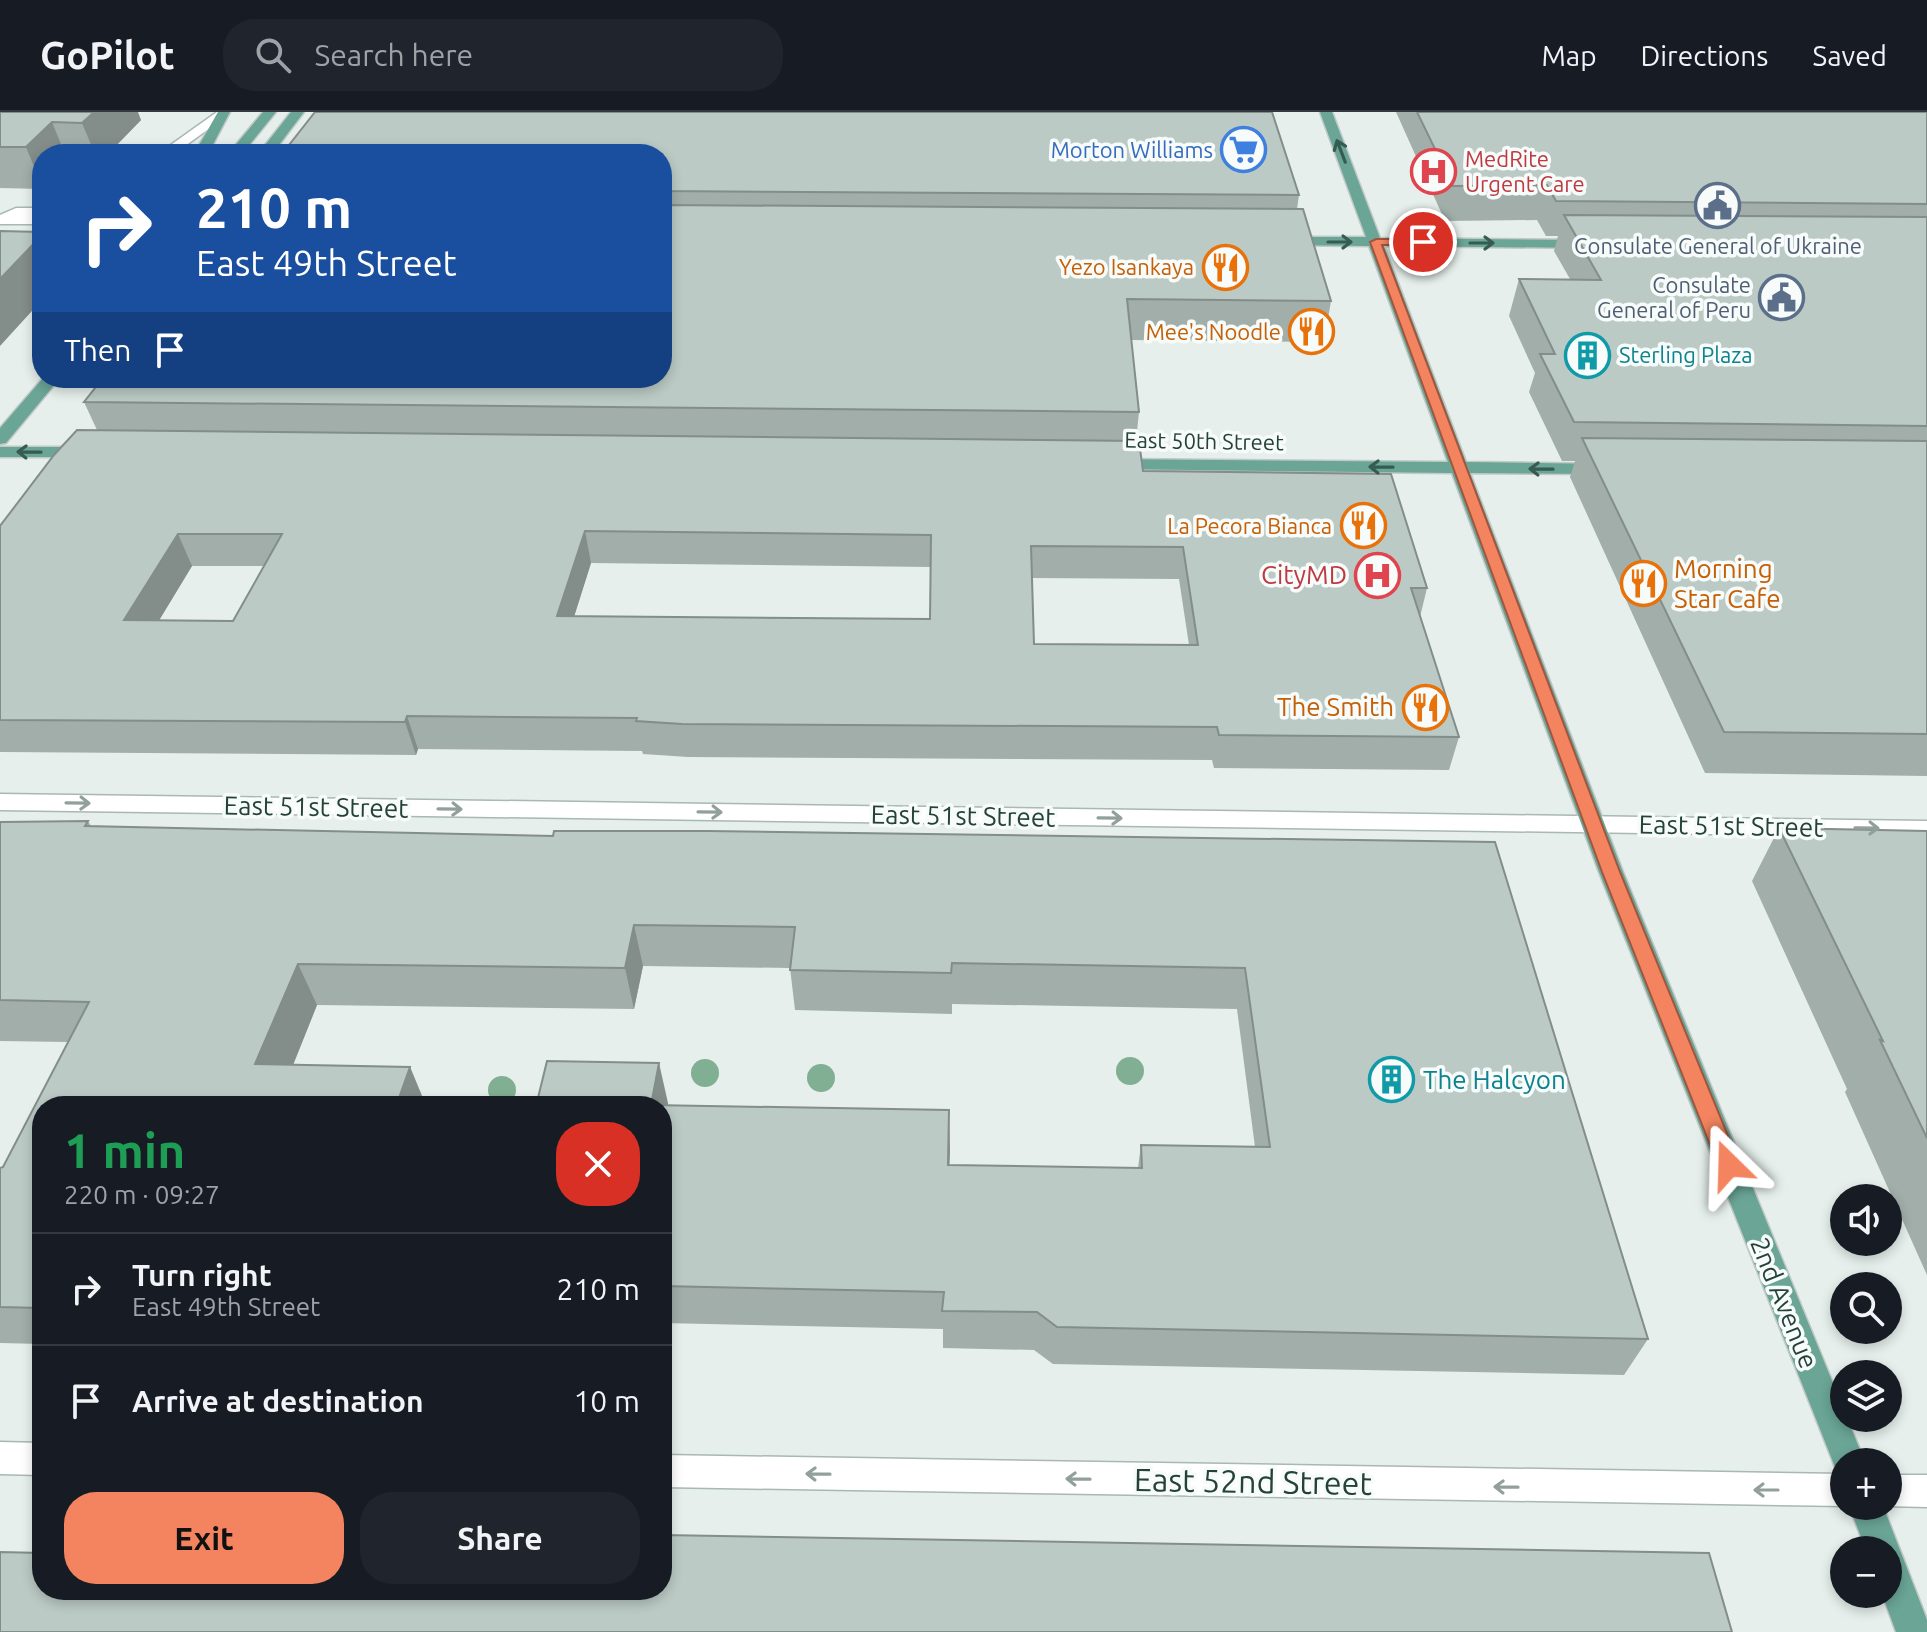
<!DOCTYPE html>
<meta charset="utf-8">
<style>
body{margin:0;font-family:Ubuntu,sans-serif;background:#20242c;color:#f1f3f6;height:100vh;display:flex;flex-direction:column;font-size:30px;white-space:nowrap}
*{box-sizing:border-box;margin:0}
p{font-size:26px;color:#9ea1a6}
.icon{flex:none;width:44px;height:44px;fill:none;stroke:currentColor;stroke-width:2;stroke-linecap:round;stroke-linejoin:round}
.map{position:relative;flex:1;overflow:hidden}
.side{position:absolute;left:32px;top:984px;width:640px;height:504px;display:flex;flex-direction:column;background:#171b24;border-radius:32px;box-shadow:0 4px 12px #0003}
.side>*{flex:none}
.top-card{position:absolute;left:32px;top:32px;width:640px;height:244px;border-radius:32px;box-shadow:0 4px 12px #0003;background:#1a4fa0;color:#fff;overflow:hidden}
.tools{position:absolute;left:1830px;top:1072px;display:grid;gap:16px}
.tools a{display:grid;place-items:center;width:72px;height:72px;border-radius:50%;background:#171b24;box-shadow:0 4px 12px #0003;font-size:40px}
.pin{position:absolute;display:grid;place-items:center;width:68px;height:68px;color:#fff;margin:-34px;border:4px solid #fff;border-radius:50%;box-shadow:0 2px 8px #0007}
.me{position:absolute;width:88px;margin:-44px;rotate:338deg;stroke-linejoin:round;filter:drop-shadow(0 0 6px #0008)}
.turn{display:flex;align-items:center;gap:28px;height:168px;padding:0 32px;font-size:36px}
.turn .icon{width:104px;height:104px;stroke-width:2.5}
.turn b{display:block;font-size:56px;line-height:68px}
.then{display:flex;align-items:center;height:76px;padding:0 32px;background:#0003;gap:16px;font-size:30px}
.round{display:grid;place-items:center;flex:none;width:84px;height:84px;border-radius:32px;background:#20242c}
.head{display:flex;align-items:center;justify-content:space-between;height:136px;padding:0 32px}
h1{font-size:48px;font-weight:700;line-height:60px;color:#1e9e55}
.cta{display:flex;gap:16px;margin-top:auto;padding:16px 32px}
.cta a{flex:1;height:92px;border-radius:32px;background:#f4845f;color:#111;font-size:32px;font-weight:700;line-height:92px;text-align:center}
.cta a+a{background:#20242c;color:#f1f3f6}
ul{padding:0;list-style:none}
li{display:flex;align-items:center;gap:24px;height:112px;padding:0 32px;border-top:2px solid #363941}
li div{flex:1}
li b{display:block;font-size:30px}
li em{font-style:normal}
header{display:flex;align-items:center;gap:48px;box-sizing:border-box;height:112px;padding:0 40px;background:#171b24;border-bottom:2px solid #363941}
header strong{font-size:38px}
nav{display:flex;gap:44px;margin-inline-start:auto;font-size:28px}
.search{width:560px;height:72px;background:#20242c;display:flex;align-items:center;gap:20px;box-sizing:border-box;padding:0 28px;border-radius:32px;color:#9ea1a6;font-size:30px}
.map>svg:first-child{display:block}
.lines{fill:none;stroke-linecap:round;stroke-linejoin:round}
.minor-casing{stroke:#a8b8b2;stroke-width:3}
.major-casing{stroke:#c2cac8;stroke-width:3}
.minor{fill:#fff;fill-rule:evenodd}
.major{fill:#6aa596;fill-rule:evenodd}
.tree{fill:#80af93}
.wall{fill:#a1aea9;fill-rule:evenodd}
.shaded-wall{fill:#838d89}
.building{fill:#bbcac4;stroke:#838d89;stroke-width:2;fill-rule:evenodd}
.oneway{stroke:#365b51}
.oneway2{stroke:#92a09c}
.route{fill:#f4845f;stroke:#9f563e;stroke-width:2}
.labels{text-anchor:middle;stroke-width:7;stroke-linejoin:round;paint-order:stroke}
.far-shop-label{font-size:22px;fill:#366cbe;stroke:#f7fbf9;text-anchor:end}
.far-health-label{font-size:22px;fill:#be3a42;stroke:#f7fbf9;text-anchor:start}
.far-service-label{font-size:22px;fill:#4e5e75;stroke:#f7fbf9}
.far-food-label{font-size:22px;fill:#c56008;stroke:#f7fbf9;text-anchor:end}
.far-culture-label{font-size:22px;fill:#0d838f;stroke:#f7fbf9;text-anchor:start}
.far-street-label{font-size:22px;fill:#24423a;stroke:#f7fbf9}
.food-label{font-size:26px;fill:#c56008;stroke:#f7fbf9;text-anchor:start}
.health-label{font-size:26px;fill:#be3a42;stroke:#f7fbf9;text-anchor:end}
.street-label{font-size:26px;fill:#24423a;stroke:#f7fbf9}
.culture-label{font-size:26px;fill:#0d838f;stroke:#f7fbf9;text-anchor:start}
.near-street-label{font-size:32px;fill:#24423a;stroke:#f7fbf9}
</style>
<header>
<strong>GoPilot</strong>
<div class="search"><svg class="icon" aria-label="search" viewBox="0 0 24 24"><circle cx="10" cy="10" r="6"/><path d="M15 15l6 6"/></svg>Search here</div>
<nav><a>Map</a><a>Directions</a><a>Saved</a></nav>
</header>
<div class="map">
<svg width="1927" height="1520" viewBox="0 0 1927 1520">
<rect width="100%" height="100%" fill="#e6efeb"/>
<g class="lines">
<defs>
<path id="minor" d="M217 0 229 2 174 42H158Z
M42 96V112H0V103L16 96Z
M0 682 1927 709V725L0 698Z
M0 1330 42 1331V1363L0 1362Z
M662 1343 1844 1362 1845 1394 662 1375Z
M1888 1363H1927V1395L1884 1394H1888Z"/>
<path id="major" d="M218 0H230L208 42H194Z
M263 0H276L242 42H228Z
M291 0H304L272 42H258Z
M1320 0H1332L1380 126 1588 128 1595 132 1588 136 1384 134 1466 350 1605 352 1614 357 1605 362 1470 361 1623 760 1844 1298V1306H1847L1865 1350H1844V1364L1837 1361 1833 1350 1599 760 1452 361 1109 357 1100 352 1109 347 1448 350 1369 134 1280 133 1273 129 1280 125H1366Z
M43 266H60L6 331 0 332V316Z
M0 335H89L98 340 89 345H0Z
M1849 1394H1883L1927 1508V1520H1896L1882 1482H1888V1438H1866Z"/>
</defs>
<!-- minor casing -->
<use href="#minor" class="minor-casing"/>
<!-- major casing -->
<use href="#major" class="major-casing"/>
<!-- minor -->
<use href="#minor" class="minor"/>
<!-- major -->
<use href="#major" class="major"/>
</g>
<!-- trees -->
<g class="tree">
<circle cx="1130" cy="959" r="14"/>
<circle cx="705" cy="961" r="14"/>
<circle cx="821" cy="966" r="14"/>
<circle cx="502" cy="978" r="14"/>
</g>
<!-- wall -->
<path class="wall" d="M0 0 141 8 108 42H42V77L0 76Z
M1396 0H1927V664L1705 661 1570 365 1575 349H1562L1529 280 1535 261 1509 204 1519 167H1570L1554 139 1558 124H1546L1537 108 1445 109Z
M662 42 1299 83 1297 97 1331 189 1324 230 1131 228 1139 300 1136 329 1143 359 1427 476 1420 505 1459 625 1449 658 1214 656 1212 648 688 645 643 642 642 639 418 637 416 643 0 640V414L97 318 84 290 662 266ZM591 451 931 455 930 507 574 504ZM192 454H264L233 509 159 508ZM1032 466 1179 467 1189 533 1034 532Z
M88 709 91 714 553 724 1495 730 1648 1227 1624 1263 1053 1252 1034 1238 943 1236V1217L662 1211V994L668 991V994L950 1038 949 1053 1138 1056 1141 1033 1255 1035 1237 897 952 892V902L795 898 790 856 643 854 634 897 317 893 293 953 410 955 423 986 42 994V1232L0 1231V1056L3 1055 68 930 0 929V710Z
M1779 716 1927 719V1163L1845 980 1847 977 1752 769Z"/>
<!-- shaded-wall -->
<path class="shaded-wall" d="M94 0H138L141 8 108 42H95L82 11Z
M52 10 65 42H42V74L26 35Z
M42 123V188L0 234V167Z
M585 419 591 451 564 537 557 504Z
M178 422 192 454 140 540 124 508Z
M407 604 418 637 416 643 405 610Z
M634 813 643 854 634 897 625 856Z
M298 852 317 893 277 993 255 952Z
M659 951 668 991 662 1024 651 994Z
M410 955 426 994 399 986Z
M949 998 950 1038 948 1092V1053Z"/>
<!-- building -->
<path class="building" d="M0 0H94L82 11 52 10 26 35H0Z
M315 0H1272L1299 83 662 79V42H282Z
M1417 0H1927V92L1556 89 1547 73 1453 74Z
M662 93 1303 97 1331 189 1127 187 1139 300 84 290 103 266H662Z
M1564 103 1927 105V314L1574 310 1540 242H1555L1519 167 1601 168Z
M0 119 42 120V123L0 167Z
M77 318 1139 329 1143 359 1391 362 1427 476H1411L1459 625 1219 623 1217 615 682 612 636 609 637 606 407 604 405 610 0 608V414L54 343ZM585 419 931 423 930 507 557 504ZM178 422H282L233 509 124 508ZM1031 434 1183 435 1198 533 1034 532Z
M1582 326 1927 329V622L1724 620Z
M88 709 85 714 553 724 554 719H708L1495 730 1648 1227 1057 1215 1037 1200 942 1199 944 1180 662 1174V994H536L547 949 659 951 651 993 949 998 948 1053 1142 1056 1141 1033 1270 1035 1245 856 952 851 951 861 790 858 795 815 634 813 625 856 298 852 255 952 410 955 399 986H435L432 994H42V1196L0 1195V1056L3 1055 89 890 0 888V710Z
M1779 716 1927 719V1026L1880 928 1883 929Z
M662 1423 1709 1441 1732 1520H0V1440L42 1441V1478H662Z"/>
<!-- one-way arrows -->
<defs><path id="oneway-shaft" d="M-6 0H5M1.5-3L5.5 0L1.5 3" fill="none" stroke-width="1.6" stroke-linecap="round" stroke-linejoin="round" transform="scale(2)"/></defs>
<g class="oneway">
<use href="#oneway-shaft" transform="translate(1341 39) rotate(-111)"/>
<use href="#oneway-shaft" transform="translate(1340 130)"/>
<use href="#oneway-shaft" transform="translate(1482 131)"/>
<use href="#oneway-shaft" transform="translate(29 340) rotate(-179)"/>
<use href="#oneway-shaft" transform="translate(1381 355) rotate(-179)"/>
<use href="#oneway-shaft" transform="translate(1541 357) rotate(-179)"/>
</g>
<g class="oneway2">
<use href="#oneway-shaft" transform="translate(78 691) rotate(1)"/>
<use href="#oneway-shaft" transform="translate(450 697) rotate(1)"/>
<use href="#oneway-shaft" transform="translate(710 700) rotate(1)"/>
<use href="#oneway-shaft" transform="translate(1110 706) rotate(1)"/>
<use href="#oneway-shaft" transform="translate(1867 716) rotate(1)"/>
<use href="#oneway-shaft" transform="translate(818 1362) rotate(-179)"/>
<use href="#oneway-shaft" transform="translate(1078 1367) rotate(-179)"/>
<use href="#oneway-shaft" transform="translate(1506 1375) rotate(-179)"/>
<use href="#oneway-shaft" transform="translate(1766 1378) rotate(-180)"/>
</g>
<!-- route -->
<path class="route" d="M1423 127 1427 133H1382L1620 760 1740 1053 1737 1060H1722L1718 1053 1602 760 1370 130 1376 127Z"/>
<!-- icons -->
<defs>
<symbol id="supermarket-ring" viewBox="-11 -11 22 22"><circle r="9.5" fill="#f7fbf9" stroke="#3f7fe0" stroke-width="1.5"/><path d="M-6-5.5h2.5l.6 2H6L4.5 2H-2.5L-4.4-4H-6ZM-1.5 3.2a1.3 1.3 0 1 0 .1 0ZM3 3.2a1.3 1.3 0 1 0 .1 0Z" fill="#3f7fe0"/></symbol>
<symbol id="hospital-ring" viewBox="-11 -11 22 22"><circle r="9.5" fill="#f7fbf9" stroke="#e0444e" stroke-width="1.5"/><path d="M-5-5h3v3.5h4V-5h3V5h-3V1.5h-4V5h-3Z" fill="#e0444e"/></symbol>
<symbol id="civic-ring" viewBox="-11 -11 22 22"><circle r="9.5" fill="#f7fbf9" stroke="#5c6f8a" stroke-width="1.5"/><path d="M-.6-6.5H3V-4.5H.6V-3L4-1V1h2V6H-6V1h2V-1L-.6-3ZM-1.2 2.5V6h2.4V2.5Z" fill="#5c6f8a"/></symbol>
<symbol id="restaurant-ring" viewBox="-11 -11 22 22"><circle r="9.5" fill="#f7fbf9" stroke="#e8710a" stroke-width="1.5"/><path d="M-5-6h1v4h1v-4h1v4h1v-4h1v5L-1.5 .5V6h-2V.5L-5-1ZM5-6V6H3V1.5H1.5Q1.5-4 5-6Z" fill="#e8710a"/></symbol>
<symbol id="building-ring" viewBox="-11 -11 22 22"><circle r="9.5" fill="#f7fbf9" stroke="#0f9aa8" stroke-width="1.5"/><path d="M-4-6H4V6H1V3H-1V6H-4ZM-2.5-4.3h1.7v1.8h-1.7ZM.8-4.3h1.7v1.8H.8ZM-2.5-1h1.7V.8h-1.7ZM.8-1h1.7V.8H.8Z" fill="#0f9aa8"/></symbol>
</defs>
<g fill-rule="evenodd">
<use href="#supermarket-ring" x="1218" y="12" width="51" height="51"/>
<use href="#hospital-ring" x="1408" y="34" width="51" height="51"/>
<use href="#civic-ring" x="1692" y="68" width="51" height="51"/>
<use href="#restaurant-ring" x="1200" y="130" width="51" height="51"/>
<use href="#civic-ring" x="1756" y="160" width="51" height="51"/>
<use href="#restaurant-ring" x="1286" y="194" width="51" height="51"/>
<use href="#building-ring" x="1562" y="218" width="51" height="51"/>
<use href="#restaurant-ring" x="1338" y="388" width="51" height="51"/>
<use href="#hospital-ring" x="1352" y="438" width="51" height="51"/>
<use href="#restaurant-ring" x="1618" y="446" width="51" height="51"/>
<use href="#restaurant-ring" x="1400" y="570" width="51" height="51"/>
<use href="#building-ring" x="1366" y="942" width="51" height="51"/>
</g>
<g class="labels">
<!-- far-shop labels -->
<g class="far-shop-label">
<text x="1213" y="46">Morton Williams</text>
</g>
<!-- far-health labels -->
<g class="far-health-label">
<text x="1465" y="55">MedRite<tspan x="1465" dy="25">Urgent Care</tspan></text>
</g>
<!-- far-service labels -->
<g class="far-service-label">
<text x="1718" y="142">Consulate General of Ukraine</text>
<text x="1751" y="181" text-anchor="end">Consulate<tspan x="1751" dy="25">General of Peru</tspan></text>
</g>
<!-- far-food labels -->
<g class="far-food-label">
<text x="1194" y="163">Yezo Isankaya</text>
<text x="1281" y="228">Mee's Noodle</text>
<text x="1332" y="422">La Pecora Bianca</text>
</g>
<!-- far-culture labels -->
<g class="far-culture-label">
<text x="1619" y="251">Sterling Plaza</text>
</g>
<!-- far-street labels -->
<g class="far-street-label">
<text transform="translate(1204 329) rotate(1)" y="8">East 50th Street</text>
</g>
<!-- food labels -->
<g class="food-label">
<text x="1674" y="466">Morning<tspan x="1674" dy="30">Star Cafe</tspan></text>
<text x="1394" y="604" text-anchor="end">The Smith</text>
</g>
<!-- health labels -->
<g class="health-label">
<text x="1347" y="472">CityMD</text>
</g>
<!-- street labels -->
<g class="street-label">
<text transform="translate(316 695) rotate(1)" y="9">East 51st Street</text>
<text transform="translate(963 704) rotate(1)" y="9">East 51st Street</text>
<text transform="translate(1731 714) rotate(1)" y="9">East 51st Street</text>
<text transform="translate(1784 1191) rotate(68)" y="9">2nd Avenue</text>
</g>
<!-- culture labels -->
<g class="culture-label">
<text x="1423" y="977">The Halcyon</text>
</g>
<!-- near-street labels -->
<g class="near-street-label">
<text transform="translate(1253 1370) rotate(1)" y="11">East 52nd Street</text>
</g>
</g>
</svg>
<div class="tools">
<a><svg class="icon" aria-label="sound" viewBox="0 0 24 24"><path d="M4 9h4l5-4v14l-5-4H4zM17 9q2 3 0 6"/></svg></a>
<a><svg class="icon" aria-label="search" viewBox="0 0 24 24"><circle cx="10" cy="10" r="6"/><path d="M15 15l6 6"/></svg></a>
<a><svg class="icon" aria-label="layers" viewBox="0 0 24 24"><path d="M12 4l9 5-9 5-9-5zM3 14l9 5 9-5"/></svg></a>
<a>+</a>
<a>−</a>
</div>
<div class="pin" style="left:1423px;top:130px;background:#d93025"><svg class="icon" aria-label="arrive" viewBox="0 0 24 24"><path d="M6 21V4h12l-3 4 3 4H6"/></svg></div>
<svg class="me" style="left:1729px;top:1053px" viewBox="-20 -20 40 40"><path d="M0-17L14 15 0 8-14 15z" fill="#f4845f" stroke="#fff" stroke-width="4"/></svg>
<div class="top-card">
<div class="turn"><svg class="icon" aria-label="right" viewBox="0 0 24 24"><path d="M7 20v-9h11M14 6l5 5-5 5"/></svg><div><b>210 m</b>East 49th Street</div></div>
<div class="then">Then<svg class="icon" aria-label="arrive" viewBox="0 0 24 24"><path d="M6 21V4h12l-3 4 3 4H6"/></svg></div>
</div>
<section class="side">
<div class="head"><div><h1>1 min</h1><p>220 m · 09:27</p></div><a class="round" style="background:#d93025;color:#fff"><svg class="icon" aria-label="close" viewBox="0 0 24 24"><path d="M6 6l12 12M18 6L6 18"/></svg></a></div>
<ul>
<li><svg class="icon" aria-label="right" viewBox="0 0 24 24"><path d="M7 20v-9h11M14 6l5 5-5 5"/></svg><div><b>Turn right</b><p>East 49th Street</p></div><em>210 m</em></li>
<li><svg class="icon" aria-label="arrive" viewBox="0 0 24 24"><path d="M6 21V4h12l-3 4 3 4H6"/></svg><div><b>Arrive at destination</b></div><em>10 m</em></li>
</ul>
<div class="cta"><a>Exit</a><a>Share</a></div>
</section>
</div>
